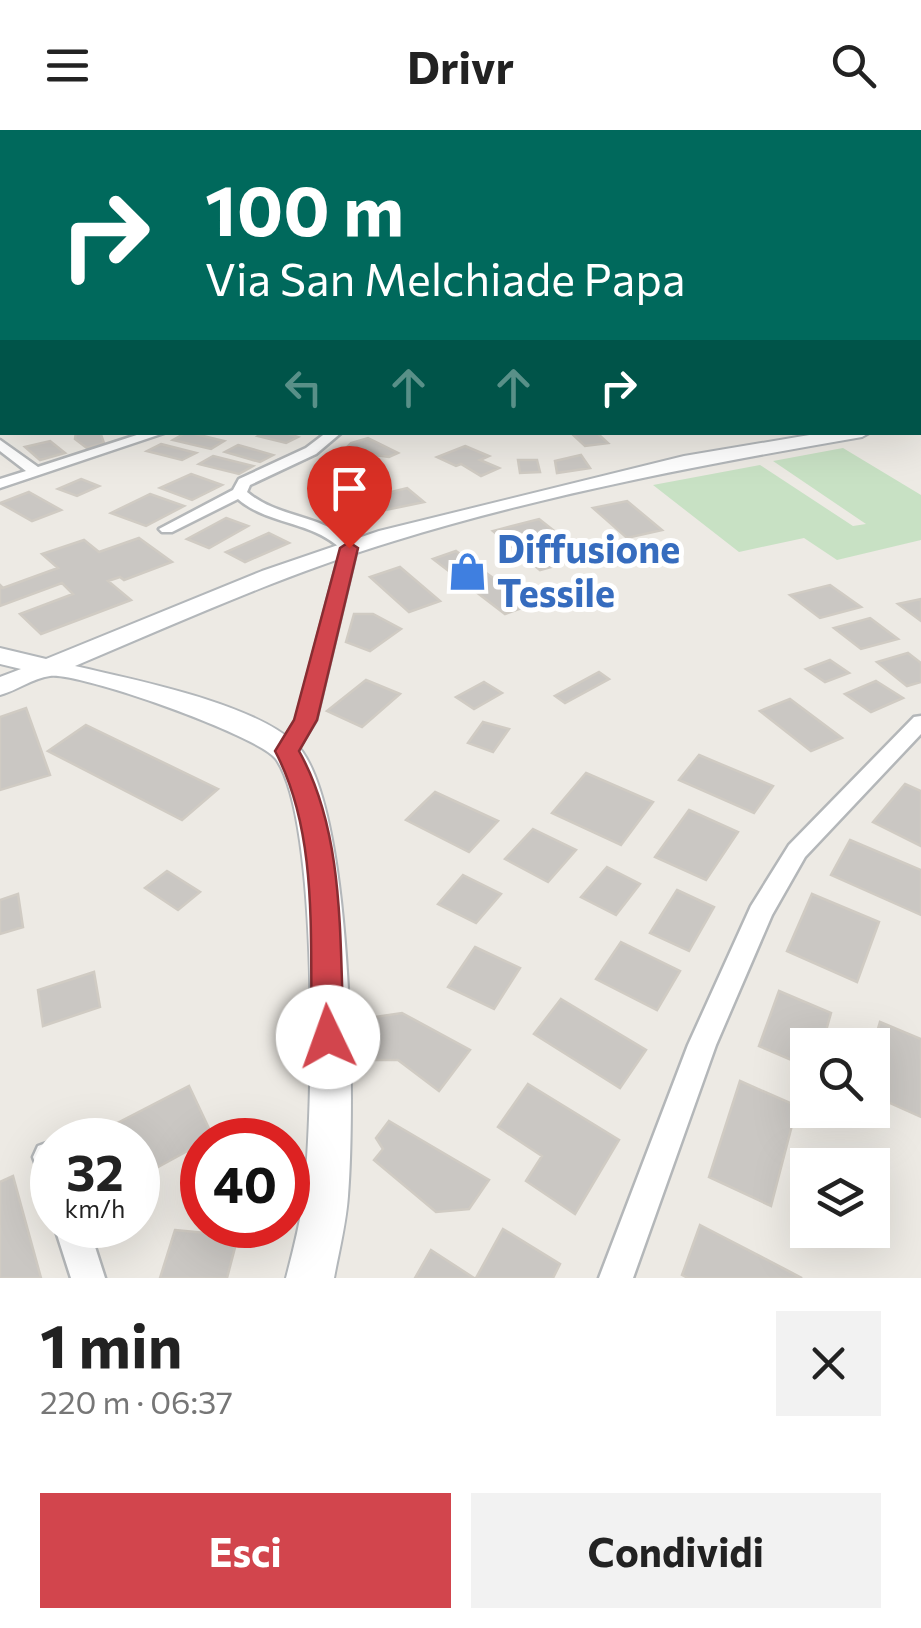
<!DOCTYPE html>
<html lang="it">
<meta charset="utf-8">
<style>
body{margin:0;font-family:Commissioner,sans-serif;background:#f2f2f2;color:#222;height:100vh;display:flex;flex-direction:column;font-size:38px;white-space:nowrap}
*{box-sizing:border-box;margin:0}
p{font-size:32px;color:#767676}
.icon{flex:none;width:55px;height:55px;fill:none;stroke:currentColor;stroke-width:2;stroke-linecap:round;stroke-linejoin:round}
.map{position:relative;height:1148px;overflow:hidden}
.sheet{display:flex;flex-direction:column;background:#fff;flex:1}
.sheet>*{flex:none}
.guide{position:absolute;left:0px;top:0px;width:922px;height:305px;box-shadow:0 10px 40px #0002;background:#00695c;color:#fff;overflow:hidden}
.buttons{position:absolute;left:790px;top:898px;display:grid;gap:20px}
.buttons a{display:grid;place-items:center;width:100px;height:100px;border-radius:0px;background:#fff;box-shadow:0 10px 40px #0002;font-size:50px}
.speed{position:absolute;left:30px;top:988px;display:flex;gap:20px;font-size:50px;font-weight:700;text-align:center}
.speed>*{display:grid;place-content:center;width:130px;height:130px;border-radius:50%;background:#fff;box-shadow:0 10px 40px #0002;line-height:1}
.speed small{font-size:25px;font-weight:400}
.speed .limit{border:15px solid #d22;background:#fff;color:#111}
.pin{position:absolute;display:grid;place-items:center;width:85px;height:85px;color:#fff;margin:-102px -42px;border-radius:50% 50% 50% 0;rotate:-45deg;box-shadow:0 0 10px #0007}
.pin .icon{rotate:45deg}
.me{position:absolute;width:110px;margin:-55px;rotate:357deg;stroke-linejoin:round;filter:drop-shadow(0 0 8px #0008)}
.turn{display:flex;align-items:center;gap:35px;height:210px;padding:0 40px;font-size:45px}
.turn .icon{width:130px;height:130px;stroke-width:2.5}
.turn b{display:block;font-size:70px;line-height:85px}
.lanes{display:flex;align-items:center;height:95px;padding:0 40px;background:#0003;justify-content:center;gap:50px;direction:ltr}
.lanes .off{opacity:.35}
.round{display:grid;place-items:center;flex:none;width:105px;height:105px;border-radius:0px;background:#f2f2f2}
.headline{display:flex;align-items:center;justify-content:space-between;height:170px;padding:0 40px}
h1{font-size:60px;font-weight:700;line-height:75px}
.button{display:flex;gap:20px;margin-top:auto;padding:20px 40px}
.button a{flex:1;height:115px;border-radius:0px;background:#d2454d;color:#fff;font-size:40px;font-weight:700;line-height:115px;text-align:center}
.button a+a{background:#f2f2f2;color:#222}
header{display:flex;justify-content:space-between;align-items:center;height:130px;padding:0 40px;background:#fff;font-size:45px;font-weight:700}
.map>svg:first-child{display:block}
.green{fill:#c8e1c4}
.building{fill:#cac7c3;stroke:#d0cbc3;stroke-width:2.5}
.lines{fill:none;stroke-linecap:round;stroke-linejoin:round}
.street-casing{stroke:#b4b7b9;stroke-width:5}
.secondary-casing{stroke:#b3b7ba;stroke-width:4}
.primary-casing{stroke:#dfae6b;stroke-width:6}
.street{fill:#fff;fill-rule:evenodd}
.secondary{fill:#fff;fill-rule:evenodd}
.primary{fill:#f4e0b2;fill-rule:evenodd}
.route{fill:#d2454d;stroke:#882d32;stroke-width:2.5}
.labels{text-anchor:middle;stroke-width:10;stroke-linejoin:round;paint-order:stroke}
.shop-label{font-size:38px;font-weight:bold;fill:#366cbe;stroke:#fff;text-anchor:start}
</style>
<header><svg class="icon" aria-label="menu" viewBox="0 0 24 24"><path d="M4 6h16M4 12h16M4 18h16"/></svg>Drivr<svg class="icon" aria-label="search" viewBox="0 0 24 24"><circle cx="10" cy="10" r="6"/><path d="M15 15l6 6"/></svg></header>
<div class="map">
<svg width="921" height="1148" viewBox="0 0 921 1148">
<rect width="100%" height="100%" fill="#edeae4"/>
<!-- green -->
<path class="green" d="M843 318 921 365V410L837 430 804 408 739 422 653 355 760 335 853 396 866 394 773 331Z"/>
<!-- building -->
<path class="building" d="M76 302H100L104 313 87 318 75 309Z
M187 302 224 311 211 319 173 310Z
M265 302H282L298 307 286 313 258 306Z
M570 302H596L608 313 585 316Z
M368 308 398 323 389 327 374 325 370 326 377 329 362 334 340 324 351 313Z
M50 311 65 323 40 330 25 317Z
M161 314 196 323 182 330 147 321Z
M238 315 273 325 260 332 225 322Z
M465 316 489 326 480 330 499 338 481 346 461 334 456 336 437 327Z
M581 325 590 338 557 343 555 331Z
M213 326 253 336 239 344 199 334Z
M518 330H537L540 342 520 343Z
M191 344 222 355 192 370 160 358Z
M81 349 99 356 77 366 58 359Z
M407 358 424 372 381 381 377 378 356 387H343L339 382 343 381 337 376 374 367 369 362 379 360 383 364Z
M29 362 61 380 32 391 0 373Z
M150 364 184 376 146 396 111 383Z
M627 371 662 400 627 408 593 378Z
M226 388 248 396 209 418 187 409Z
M539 389 587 427 540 440 493 401Z
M269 403 289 413 245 432 226 422Z
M139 408 172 432 124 450 120 447 108 451 131 470 41 504 20 484 73 464 62 453 0 476V455L3 458 58 438 42 424 84 410 99 422Z
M456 421 530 475 505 484 433 429Z
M400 437 440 471 409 482 370 447Z
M830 455 861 477 820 488 790 465Z
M921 469V491L898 474Z
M354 484H373L401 499 370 521 346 512Z
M870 488 898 509 861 519 834 498Z
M908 523 921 533V552L907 556 877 532Z
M830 530 849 543 825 552 806 539Z
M599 542 609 549 565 573 555 566Z
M366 550 400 564 362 597 327 581Z
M876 551 903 568 871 582 845 564Z
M484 552 502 563 474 579 456 567Z
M790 569 842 608 811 621 760 581Z
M26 578 50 645 0 660V587Z
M483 592 509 599 493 622 468 613Z
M86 595 218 659 182 690 48 621Z
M699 625 773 656 754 683 679 650Z
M586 643 653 672 621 715 552 683Z
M905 654 921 661V716L873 692Z
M435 662 498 691 469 722 406 690Z
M689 680 738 702 706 750 655 727Z
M533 699 576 720 548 752 505 729Z
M850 710 921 740V785L831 745Z
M607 737 640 754 616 785 581 767Z
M167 741 200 762 178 780 145 758Z
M463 745 501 764 476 793 438 774Z
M677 760 714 777 689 821 650 803Z
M18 764 23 797 0 804V770Z
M812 764 879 792 857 852 787 821Z
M621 812 680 841 657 880 596 849Z
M475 817 520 838 494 879 448 857Z
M94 842 100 877 43 896 38 860Z
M779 861 831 883 822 915H808V937L759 916Z
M561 869 646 920 620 958 534 904Z
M402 883 470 920 439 961 398 930H366L361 889Z
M880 892 921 909V987L872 965V919Z
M740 951 797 976 771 1076 709 1047Z
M528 954 619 1010 575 1084 526 1051 542 1026 498 997Z
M189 956 213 1007 138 1048V1010H101L98 1003Z
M389 991 489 1050 469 1079 436 1082 374 1030 383 1019 376 1008Z
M13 1046 41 1148H0V1052Z
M700 1095 802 1148H688L682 1145Z
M503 1099 560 1134 553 1148H476Z
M175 1100 238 1106 227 1148H160Z
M431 1120 474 1148H415Z"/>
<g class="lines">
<defs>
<path id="street" d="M920 157H921V164H920Z
M0 213H2V219H0Z
M2 255V263L0 264V256Z
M146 302H167L0 358V349L26 341 0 321V310L38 337Z
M327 302H342L316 324 250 355 247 362C280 390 328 384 357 418L316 590 294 626 287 628 276 621 296 590 341 419C312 391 268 395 238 369L172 402H162L159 399 233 360 239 349 306 318Z
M921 586V604L805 727 772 785 716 915 633 1148H599L688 915 751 776 789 715 914 587Z
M49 1012 52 1013V1053L41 1048 33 1027 38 1016Z
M54 1095H88L105 1148H71Z"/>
<path id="secondary" d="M920 291H921V301H920Z
M827 302H871L862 307C705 334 547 364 394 411 285 444 180 492 75 536 135 550 249 572 295 613 354 668 355 982 348 1066 346 1094 339 1121 334 1148H286C293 1121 300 1094 304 1066 313 984 320 691 276 629 258 605 79 542 50 546 33 548 16 561 0 565V547L21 539 0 534V518L46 529 262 441 379 401 684 326Z"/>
<path id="primary" d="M2 160V170L0 171V161Z"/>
</defs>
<!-- street casing -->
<use href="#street" class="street-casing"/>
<!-- secondary casing -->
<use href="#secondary" class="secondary-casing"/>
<!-- primary casing -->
<use href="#primary" class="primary-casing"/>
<!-- street -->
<use href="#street" class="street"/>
<!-- secondary -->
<use href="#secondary" class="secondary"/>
<!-- primary -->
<use href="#primary" class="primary"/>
</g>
<!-- sky -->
<linearGradient id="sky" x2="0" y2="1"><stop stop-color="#90c5ed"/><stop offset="0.45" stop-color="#f7f6f3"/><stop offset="1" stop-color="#f7f6f3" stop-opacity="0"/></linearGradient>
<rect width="921" height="292" fill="url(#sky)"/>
<!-- route -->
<path class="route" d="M349 412 358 418 317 590 299 621C346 705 339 813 344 907L339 917 328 922 317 917 312 907C309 814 320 706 275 621L294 590 340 418Z"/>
<!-- icons -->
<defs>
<symbol id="shop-bare" viewBox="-9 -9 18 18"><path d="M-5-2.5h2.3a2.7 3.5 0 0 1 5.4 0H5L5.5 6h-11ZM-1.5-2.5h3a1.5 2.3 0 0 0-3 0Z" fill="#3f7fe0" stroke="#fff" stroke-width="2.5" paint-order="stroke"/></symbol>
</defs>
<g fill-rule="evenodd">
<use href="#shop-bare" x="440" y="414" width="55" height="55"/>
</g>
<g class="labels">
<!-- shop labels -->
<g class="shop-label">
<text x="497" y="433">Diffusione<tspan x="497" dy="44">Tessile</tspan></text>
</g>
</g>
</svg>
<div class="buttons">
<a><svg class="icon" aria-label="search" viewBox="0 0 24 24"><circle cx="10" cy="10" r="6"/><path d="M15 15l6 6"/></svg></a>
<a><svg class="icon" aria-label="layers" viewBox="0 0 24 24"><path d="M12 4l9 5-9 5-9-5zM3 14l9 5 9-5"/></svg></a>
</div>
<div class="speed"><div>32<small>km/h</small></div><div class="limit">40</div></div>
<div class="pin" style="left:349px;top:418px;background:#d93025"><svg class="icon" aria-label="arrive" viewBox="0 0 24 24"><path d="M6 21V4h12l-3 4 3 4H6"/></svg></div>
<svg class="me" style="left:328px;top:907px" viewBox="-20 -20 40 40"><circle r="19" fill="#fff"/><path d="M0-13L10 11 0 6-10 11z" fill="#d2454d"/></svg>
<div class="guide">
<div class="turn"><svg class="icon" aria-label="right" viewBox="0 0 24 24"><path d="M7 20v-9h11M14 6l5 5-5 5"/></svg><div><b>100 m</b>Via San Melchiade Papa</div></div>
<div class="lanes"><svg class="icon off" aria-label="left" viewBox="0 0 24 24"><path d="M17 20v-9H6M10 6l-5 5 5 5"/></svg><svg class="icon off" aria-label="ahead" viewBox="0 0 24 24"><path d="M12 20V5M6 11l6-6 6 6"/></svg><svg class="icon off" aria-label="ahead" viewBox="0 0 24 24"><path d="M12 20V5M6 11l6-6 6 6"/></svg><svg class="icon" aria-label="right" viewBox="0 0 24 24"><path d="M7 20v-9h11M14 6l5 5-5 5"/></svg></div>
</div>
</div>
<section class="sheet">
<div class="headline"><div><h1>1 min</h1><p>220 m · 06:37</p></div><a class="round"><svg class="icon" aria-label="close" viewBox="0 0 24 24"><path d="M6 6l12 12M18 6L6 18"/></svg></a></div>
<div class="button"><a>Esci</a><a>Condividi</a></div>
</section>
